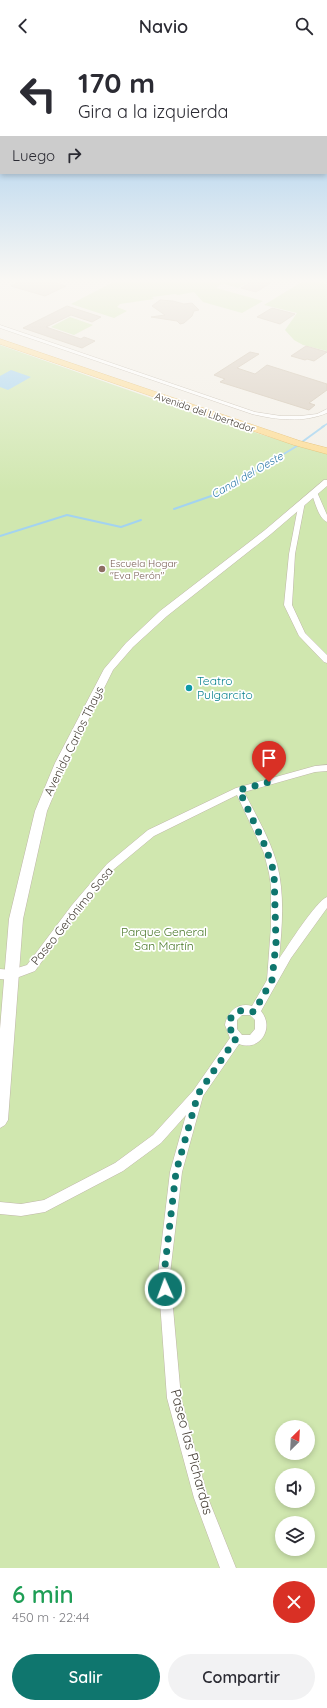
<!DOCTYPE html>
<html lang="es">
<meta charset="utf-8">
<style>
body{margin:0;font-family:Quicksand,sans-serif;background:#f2f2f3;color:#2b2b33;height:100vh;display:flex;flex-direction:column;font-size:15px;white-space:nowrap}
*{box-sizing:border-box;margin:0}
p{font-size:13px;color:#7c7c81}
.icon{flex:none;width:22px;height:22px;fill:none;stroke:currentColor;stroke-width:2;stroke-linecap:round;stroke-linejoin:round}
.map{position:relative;height:1516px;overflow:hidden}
.panel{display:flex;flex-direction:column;background:#fff;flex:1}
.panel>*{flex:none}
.banner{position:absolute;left:0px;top:0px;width:327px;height:122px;box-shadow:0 2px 6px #0003;background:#fff;color:#2b2b33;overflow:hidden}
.needle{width:26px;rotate:24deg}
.tools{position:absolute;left:275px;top:1368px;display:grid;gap:8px}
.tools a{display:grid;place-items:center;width:40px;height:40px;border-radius:50%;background:#fff;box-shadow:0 2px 6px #0003;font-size:20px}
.pin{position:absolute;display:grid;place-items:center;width:34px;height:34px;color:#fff;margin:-41px -17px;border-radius:50% 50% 50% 0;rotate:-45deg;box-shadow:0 0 4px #0007}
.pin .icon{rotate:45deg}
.me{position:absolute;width:44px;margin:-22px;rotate:358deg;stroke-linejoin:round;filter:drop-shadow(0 0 3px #0008)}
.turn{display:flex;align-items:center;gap:14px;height:84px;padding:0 12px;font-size:18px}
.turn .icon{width:52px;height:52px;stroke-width:2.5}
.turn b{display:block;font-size:28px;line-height:34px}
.then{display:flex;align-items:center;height:38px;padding:0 12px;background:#0003;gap:8px;font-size:15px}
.round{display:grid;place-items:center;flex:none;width:42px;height:42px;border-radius:21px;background:#f2f2f3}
.summary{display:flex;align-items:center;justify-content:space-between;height:68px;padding:0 12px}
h1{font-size:24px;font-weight:600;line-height:30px;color:#1e9e55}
.button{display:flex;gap:8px;margin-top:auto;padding:8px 12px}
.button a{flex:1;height:46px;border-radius:24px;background:#0f766e;color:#fff;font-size:16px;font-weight:600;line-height:46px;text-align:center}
.button a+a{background:#f2f2f3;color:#2b2b33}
header{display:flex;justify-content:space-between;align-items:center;height:52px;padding:0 12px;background:#fff;font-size:18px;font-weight:600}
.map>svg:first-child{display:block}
.green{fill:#d0e7af;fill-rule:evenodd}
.water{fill:#a3d3f0}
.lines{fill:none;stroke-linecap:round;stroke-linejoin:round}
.stream-far1{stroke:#a3d3f0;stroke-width:1.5}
.stream{stroke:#a3d3f0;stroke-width:2}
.building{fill:#d8cdbf;stroke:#cfc2af}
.minor-casing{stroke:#bfb6a9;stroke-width:1}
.tertiary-casing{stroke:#bfb6a9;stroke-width:1}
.primary-casing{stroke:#e3b965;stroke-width:1}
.minor{fill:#fff;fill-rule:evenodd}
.tertiary{fill:#fff;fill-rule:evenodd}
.primary{fill:#fddc95;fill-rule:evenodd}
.route{stroke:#0f766e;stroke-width:7;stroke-dasharray:0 12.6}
.education-dot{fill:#8d6e63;stroke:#fff;stroke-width:1.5}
.culture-dot{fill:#0f9aa8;stroke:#fff;stroke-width:1.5}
.labels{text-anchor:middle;stroke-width:3.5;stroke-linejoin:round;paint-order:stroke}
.far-street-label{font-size:10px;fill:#463f36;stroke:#fff}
.far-education-label{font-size:10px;fill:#785e54;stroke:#fff;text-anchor:start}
.far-water-label{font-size:11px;font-style:italic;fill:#2e7aa9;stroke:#fff}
.culture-label{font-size:12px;fill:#0d838f;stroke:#fff;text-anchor:start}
.street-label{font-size:12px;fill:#463f36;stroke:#fff}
.park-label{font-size:12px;fill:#497829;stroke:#fff}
.near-street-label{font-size:14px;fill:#463f36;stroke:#fff}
</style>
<header><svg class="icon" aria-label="back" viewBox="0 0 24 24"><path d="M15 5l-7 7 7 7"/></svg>Navio<svg class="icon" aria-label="search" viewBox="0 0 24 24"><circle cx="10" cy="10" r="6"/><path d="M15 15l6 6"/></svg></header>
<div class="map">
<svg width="327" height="1516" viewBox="0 0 327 1516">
<rect width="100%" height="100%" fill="#f3efe7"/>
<!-- green -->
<path class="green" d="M119 227H253L238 236 222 231 216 236 263 249 242 261 203 250 194 240 178 243 175 242 152 245 154 247 120 252 117 255 127 259 114 266 71 252Z
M313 229 327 232V299L303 293 294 288 285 278 297 261 264 253 300 231Z
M70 265 93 273 74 283 51 275Z
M0 293 205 365 302 395 322 399 327 397V1516H0ZM282 1375H308V1401H282ZM282 1423H308V1449H282ZM282 1471H308V1497H282Z"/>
<!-- water -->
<path class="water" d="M11 318 31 325 8 338 0 335V324Z"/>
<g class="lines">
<!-- stream-far1 -->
<path class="stream-far1" d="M322 375 327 372"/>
<!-- stream -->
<path class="stream" d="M302 390 324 374
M174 457 217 442 297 394
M0 484 67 463 121 475 141 468"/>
</g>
<!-- building -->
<path class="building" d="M25 227H45L66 234 45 244 11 234Z
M256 227 272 230 256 240 241 236Z
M160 248 173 249 184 252 192 251 199 258 194 259 192 264 184 271 180 272 177 269 151 265 165 263 152 254Z
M67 254 101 265 92 270 71 263 46 275 81 287 84 285 95 289 82 296 23 276Z
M272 256 295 262 280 272 257 265Z
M306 294 327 300 314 309 307 307 305 308 291 304Z
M250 300 259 302 237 316 255 322 267 313 327 332V338L309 351 315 353 309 358 220 330 225 327 214 323Z"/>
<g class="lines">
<defs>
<path id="minor" d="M0 273 255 360 281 364H300L317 362 327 357V361C303 371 277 368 252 362L0 276Z
M314 438 317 440 327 463V470C318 466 315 449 311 440Z
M302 448 305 450 295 502 292 553 305 581 327 603V611L324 610 299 584 284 553 289 502 299 450Z
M327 713V719L315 720 244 740C256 763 270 787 277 812 285 843 282 876 279 907 287 895 316 849 327 845V856L291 906 261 959C275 976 260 1000 239 992L203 1044 182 1120 170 1222 181 1346 208 1446 236 1516H220L194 1446 167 1346 158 1222 170 1120 186 1063 161 1091 123 1119 45 1160 21 1164 0 1162V1150L21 1152 44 1148 115 1111 153 1083 193 1039 230 986 225 973C227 960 238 950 252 954L267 928 271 874V834L269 821 264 801 237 743 154 784 113 818 78 859 35 919 11 928 0 927V917L11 918 27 913 72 853 107 812 148 778 236 736 315 714ZM242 963H250L255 968V977L250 983H242L237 977V968Z"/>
<path id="tertiary" d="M324 428H327V434L271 482 167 564 133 595 113 618 67 711 47 759 23 867 8 1068 5 1073 0 1076V977L9 867 35 759 55 711 104 617 126 591 160 559 265 478Z"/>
<path id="primary" d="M0 287 300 389 327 396V402L294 393 0 292Z"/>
</defs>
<!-- minor casing -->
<use href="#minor" class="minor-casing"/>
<!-- tertiary casing -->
<use href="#tertiary" class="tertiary-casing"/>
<!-- primary casing -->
<use href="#primary" class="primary-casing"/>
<!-- minor -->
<use href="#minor" class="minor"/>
<!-- tertiary -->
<use href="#tertiary" class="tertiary"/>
<!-- primary -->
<use href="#primary" class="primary"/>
</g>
<!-- sky -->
<linearGradient id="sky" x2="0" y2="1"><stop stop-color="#8cc0eb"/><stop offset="0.52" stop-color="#faf8f4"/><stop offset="1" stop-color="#faf8f4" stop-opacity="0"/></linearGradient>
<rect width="327" height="440" fill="url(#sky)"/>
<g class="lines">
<!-- route -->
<path class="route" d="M165 1237 164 1222 176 1120 198 1042 237 985 230 977V967L238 959 248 958 254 960 272 928 276 891 274 820 266 796 239 738 269 730"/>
</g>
<!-- markers -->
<circle class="education-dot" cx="102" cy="517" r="4"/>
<circle class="culture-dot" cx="189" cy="636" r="4"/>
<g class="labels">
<!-- far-street labels -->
<g class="far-street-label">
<text transform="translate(205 360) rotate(19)" y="4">Avenida del Libertador</text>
</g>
<!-- far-education labels -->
<g class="far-education-label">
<text x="110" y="515">Escuela Hogar<tspan x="110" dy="12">"Eva Perón"</tspan></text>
</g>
<!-- far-water labels -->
<g class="far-water-label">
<text transform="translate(247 423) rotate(-30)" y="4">Canal del Oeste</text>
</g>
<!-- culture labels -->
<g class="culture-label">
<text x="197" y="633">Teatro<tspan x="197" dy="14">Pulgarcito</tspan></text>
</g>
<!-- street labels -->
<g class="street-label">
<text transform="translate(74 689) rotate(-64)" y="4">Avenida Carlos Thays</text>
<text transform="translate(72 864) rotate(-51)" y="4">Paseo Gerónimo Sosa</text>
</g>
<!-- park labels -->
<g class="park-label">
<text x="164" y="884">Parque General<tspan x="164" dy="14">San Martín</tspan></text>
</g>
<!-- near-street labels -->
<g class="near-street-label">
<text transform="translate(192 1400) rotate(75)" y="5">Paseo las Pichardas</text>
</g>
</g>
</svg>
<div class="tools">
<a><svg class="needle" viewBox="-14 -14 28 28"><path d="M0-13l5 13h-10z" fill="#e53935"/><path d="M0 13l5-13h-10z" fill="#7c7c81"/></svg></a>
<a><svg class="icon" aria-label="sound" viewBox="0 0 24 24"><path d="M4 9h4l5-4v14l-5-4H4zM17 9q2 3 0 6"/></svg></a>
<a><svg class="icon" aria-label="layers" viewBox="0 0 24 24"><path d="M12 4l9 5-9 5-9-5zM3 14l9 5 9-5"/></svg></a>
</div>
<div class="pin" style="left:269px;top:730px;background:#d93025"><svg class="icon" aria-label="arrive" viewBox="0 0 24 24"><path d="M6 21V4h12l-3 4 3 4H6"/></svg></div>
<svg class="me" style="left:165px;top:1237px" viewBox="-20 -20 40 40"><circle r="17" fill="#0f766e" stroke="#fff" stroke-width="3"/><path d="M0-11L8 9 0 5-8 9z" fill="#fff"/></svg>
<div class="banner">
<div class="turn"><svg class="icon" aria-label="left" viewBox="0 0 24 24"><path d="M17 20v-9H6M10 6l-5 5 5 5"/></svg><div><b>170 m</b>Gira a la izquierda</div></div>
<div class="then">Luego<svg class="icon" aria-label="right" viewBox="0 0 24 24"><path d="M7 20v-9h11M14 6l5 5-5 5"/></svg></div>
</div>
</div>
<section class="panel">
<div class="summary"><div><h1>6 min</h1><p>450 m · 22:44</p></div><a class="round" style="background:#d93025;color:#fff"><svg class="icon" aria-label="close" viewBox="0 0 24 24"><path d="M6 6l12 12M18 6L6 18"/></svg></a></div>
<div class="button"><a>Salir</a><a>Compartir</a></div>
</section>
